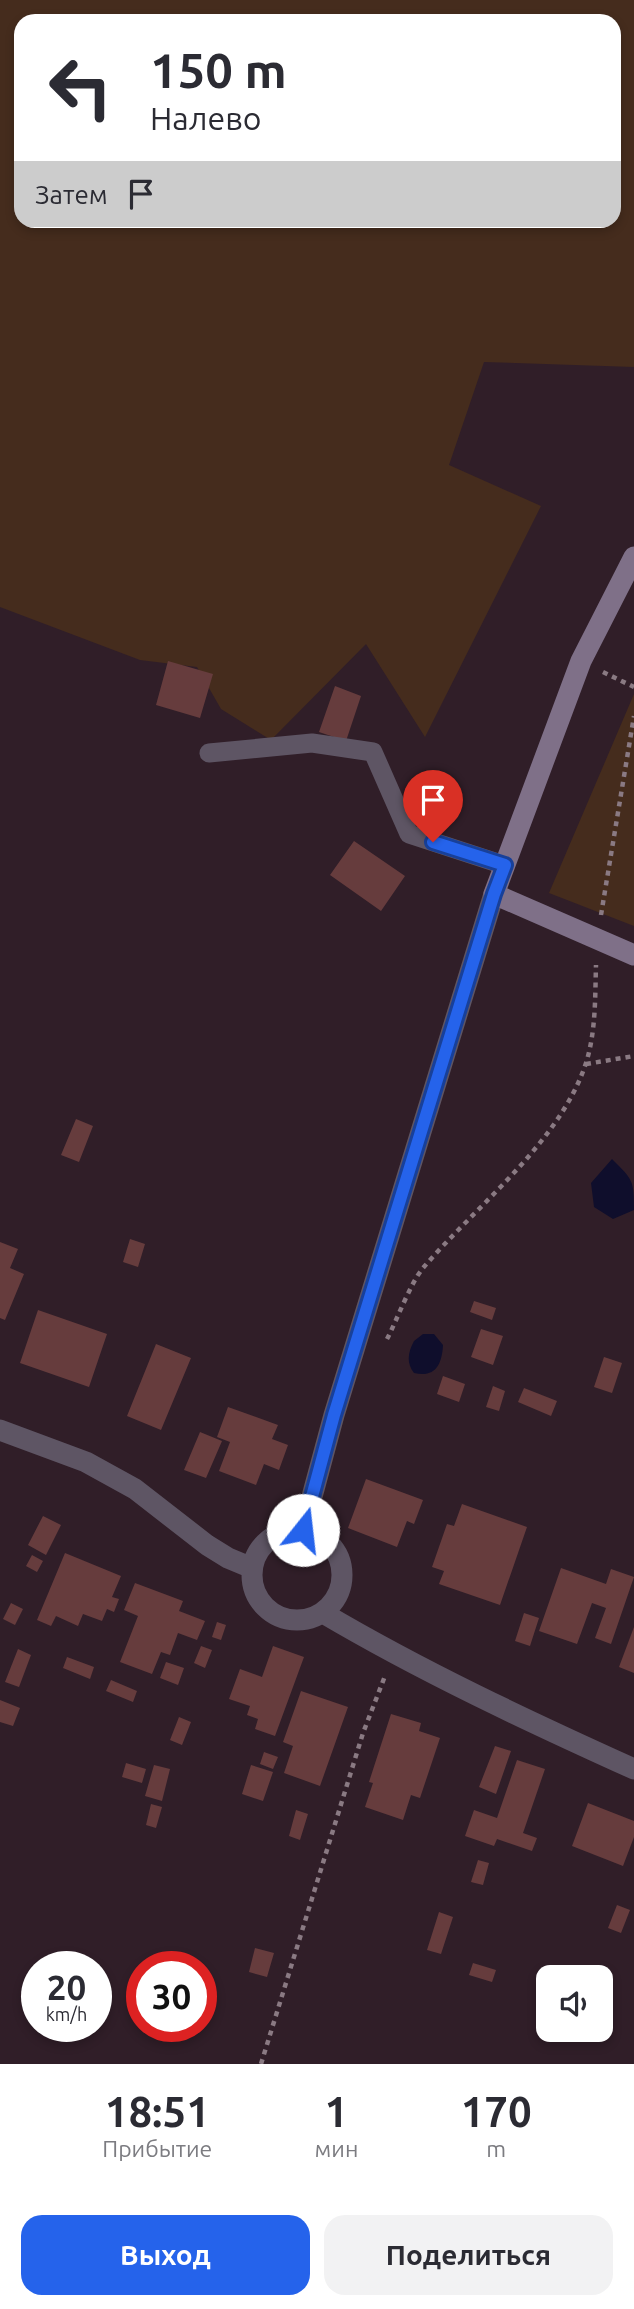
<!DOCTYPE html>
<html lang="ru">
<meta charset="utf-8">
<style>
body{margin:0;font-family:Ubuntu,sans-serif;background:#f2f2f3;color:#2b2b33;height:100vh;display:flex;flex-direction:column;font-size:26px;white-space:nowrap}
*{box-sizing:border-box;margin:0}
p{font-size:23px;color:#7c7c81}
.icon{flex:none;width:38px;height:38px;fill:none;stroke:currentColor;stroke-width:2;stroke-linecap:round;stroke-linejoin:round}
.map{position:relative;height:2064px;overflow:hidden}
.sheet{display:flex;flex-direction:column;background:#fff;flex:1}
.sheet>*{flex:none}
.hud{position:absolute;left:14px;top:14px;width:607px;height:214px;border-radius:21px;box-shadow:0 4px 10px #0003;background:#fff;color:#2b2b33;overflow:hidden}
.tools{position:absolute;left:536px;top:1965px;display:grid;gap:14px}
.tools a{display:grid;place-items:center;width:77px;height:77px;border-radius:14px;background:#fff;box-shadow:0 4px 10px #0003;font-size:35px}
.speed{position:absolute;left:21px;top:1951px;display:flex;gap:14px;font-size:35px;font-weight:700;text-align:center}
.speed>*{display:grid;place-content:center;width:91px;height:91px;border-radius:50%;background:#fff;box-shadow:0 4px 10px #0003;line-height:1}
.speed small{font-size:18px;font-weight:400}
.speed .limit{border:10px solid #d22;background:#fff;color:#111}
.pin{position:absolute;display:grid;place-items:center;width:60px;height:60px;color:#fff;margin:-72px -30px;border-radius:50% 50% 50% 0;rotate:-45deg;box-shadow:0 0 7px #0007}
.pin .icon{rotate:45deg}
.me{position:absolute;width:77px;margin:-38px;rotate:16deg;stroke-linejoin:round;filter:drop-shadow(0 0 5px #0008)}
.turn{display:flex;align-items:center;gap:24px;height:147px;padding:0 21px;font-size:32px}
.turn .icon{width:91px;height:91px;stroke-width:2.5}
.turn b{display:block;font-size:49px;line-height:60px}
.then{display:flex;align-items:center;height:66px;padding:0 21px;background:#0003;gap:14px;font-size:26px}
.eta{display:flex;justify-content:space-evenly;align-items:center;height:119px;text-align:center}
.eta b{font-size:42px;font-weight:600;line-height:49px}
.action{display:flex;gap:14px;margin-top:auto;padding:14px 21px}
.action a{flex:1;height:80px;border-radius:21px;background:#2563eb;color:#fff;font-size:28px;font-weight:600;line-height:80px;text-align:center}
.action a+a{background:#f2f2f3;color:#2b2b33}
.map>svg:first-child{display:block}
.green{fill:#452c1d;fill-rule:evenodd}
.water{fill:#0f0e2c}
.building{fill:#663c3d}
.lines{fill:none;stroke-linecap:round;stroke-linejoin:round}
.path{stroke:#8a7a83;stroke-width:4.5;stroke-dasharray:5 5;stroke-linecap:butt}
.lane{stroke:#5e5564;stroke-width:19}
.street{stroke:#5e5564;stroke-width:21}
.secondary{stroke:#7f7088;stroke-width:21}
.route-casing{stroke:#184099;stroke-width:18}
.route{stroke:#2563eb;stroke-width:12}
</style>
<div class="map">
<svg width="634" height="2064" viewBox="0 0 634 2064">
<rect width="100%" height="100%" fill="#301e28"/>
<!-- green -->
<path class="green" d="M0 0H634V367L484 362 449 465 541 506 425 737 366 644 271 740 221 709 197 667 140 660 0 607ZM21 21H614V220H21Z
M634 694V926L549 893Z"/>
<!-- water -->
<path class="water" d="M612 1159C633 1180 634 1180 634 1210L613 1219 594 1207 591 1183Z
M423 1334H434L443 1345C442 1365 435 1378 414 1373 406 1363 408 1352 414 1341Z"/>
<!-- building -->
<path class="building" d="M168 661 213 674 200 718 156 705Z
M335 686 361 696 346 741 319 732Z
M354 841 405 876 381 911 330 875Z
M76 1119 93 1126 79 1162 61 1155Z
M130 1239 145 1244 138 1267 123 1262Z
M0 1242 18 1249 10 1268 24 1274 5 1320 0 1318Z
M474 1301 496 1308 492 1320 470 1312Z
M38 1310 107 1334 89 1387 20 1363Z
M481 1329 503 1336 493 1365 471 1357Z
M156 1344 191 1358 161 1430 127 1416Z
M604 1357 622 1363 612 1393 594 1387Z
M443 1376 465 1384 459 1402 437 1394Z
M493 1386 505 1391 499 1411 486 1407Z
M524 1388 557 1401 551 1416 518 1402Z
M228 1407 278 1425 272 1439 288 1445 279 1470 264 1464 256 1485 219 1471 230 1442 217 1437Z
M200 1432 222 1441 206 1478 184 1470Z
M366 1479 423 1500 414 1524 407 1521 397 1547 348 1528Z
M462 1504 527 1527 500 1605 439 1584 444 1571 432 1567 447 1524 454 1526Z
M43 1516 61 1525 46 1555 28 1545Z
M65 1553 121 1576 112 1597 119 1599 114 1612 107 1609 102 1621 83 1614 78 1626 56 1616 51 1626 37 1620Z
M32 1555 43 1561 37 1572 26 1566Z
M561 1568 606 1584 611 1569 634 1577 611 1644 595 1638 606 1608 592 1603 577 1644 539 1631Z
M135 1583 183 1601 179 1611 205 1621 197 1640 178 1633 170 1655 161 1652 152 1674 120 1662 138 1616 124 1610Z
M11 1603 23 1609 15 1625 3 1619Z
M524 1613 539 1618 530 1646 515 1641Z
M217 1622 226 1625 221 1640 212 1637Z
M634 1627V1673L619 1667Z
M201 1646 212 1650 205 1668 194 1663Z
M273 1646 304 1657 275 1736 255 1729 258 1719 247 1715 250 1706 229 1699 240 1669 262 1677Z
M18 1649 31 1655 19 1687 5 1682Z
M67 1657 94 1667 90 1679 63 1668Z
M166 1662 184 1668 178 1685 160 1678Z
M111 1680 137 1691 133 1702 106 1691Z
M301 1691 348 1707 320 1786 284 1773 293 1746 283 1742Z
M0 1700 20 1708 13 1726 0 1722Z
M391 1714 421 1723 419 1731 440 1738 420 1798 411 1795 403 1820 365 1807 373 1783 369 1782Z
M179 1717 191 1722 182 1745 170 1740Z
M495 1746 511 1751 496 1794 479 1787Z
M264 1752 278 1757 273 1769 260 1764Z
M517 1760 545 1769 523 1833 537 1838 532 1851 497 1839 494 1846 465 1836 474 1810 497 1818Z
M126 1763 146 1769 142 1783 122 1777Z
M154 1765 170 1769 162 1801 145 1796Z
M251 1765 273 1772 263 1801 242 1794Z
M588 1803 634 1821V1837L623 1866 572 1846Z
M151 1804 162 1807 156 1828 146 1825Z
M296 1810 308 1814 300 1840 289 1836Z
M478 1860 489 1863 483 1885 471 1882Z
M617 1905 630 1910 621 1933 608 1928Z
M439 1912 453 1917 441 1954 427 1950Z
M255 1948 274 1953 267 1977 249 1972Z
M473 1963 496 1970 492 1982 469 1975Z"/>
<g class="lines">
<!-- path -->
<path class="path" d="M603 672 634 687
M601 915 634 716
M586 1064 634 1056
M387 1339C397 1320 410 1284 423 1268 476 1206 558 1144 585 1066 596 1034 595 998 596 965
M261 2064 363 1733 385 1676"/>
<!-- lane -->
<path class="lane" d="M209 753 312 743 373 752 409 834 504 865"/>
<!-- street -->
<path class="street" d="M0 1430 86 1462 135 1489 207 1545 228 1558 252 1568
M252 1575a45 45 0 1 1 90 0a45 45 0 1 1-90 0Z
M303 1530 334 1415 494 894
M323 1613C423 1672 528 1721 634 1769"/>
<!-- secondary -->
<path class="secondary" d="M634 557 581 661 494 894 634 955"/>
</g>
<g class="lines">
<defs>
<path id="route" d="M303 1530 334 1415 494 894 505 865 433 842"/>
</defs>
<!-- route casing -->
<use href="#route" class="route-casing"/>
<!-- route -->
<use href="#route" class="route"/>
</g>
</svg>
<div class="tools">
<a><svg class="icon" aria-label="sound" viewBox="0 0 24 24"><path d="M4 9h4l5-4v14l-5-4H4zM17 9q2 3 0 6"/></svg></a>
</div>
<div class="speed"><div>20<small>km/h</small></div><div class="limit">30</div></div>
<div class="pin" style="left:433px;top:842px;background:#d93025"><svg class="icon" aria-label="arrive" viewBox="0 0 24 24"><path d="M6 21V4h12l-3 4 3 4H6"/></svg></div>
<svg class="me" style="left:303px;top:1530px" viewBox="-20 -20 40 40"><circle r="19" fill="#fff"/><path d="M0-13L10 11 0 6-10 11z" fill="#2563eb"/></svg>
<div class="hud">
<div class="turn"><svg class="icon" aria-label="left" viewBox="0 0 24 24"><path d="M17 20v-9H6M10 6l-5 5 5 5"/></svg><div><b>150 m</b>Налево</div></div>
<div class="then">Затем<svg class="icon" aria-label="arrive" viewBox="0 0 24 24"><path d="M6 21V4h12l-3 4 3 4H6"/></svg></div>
</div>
</div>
<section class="sheet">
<div class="eta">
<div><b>18:51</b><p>Прибытие</p></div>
<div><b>1</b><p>мин</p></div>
<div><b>170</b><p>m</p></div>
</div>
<div class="action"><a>Выход</a><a>Поделиться</a></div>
</section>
